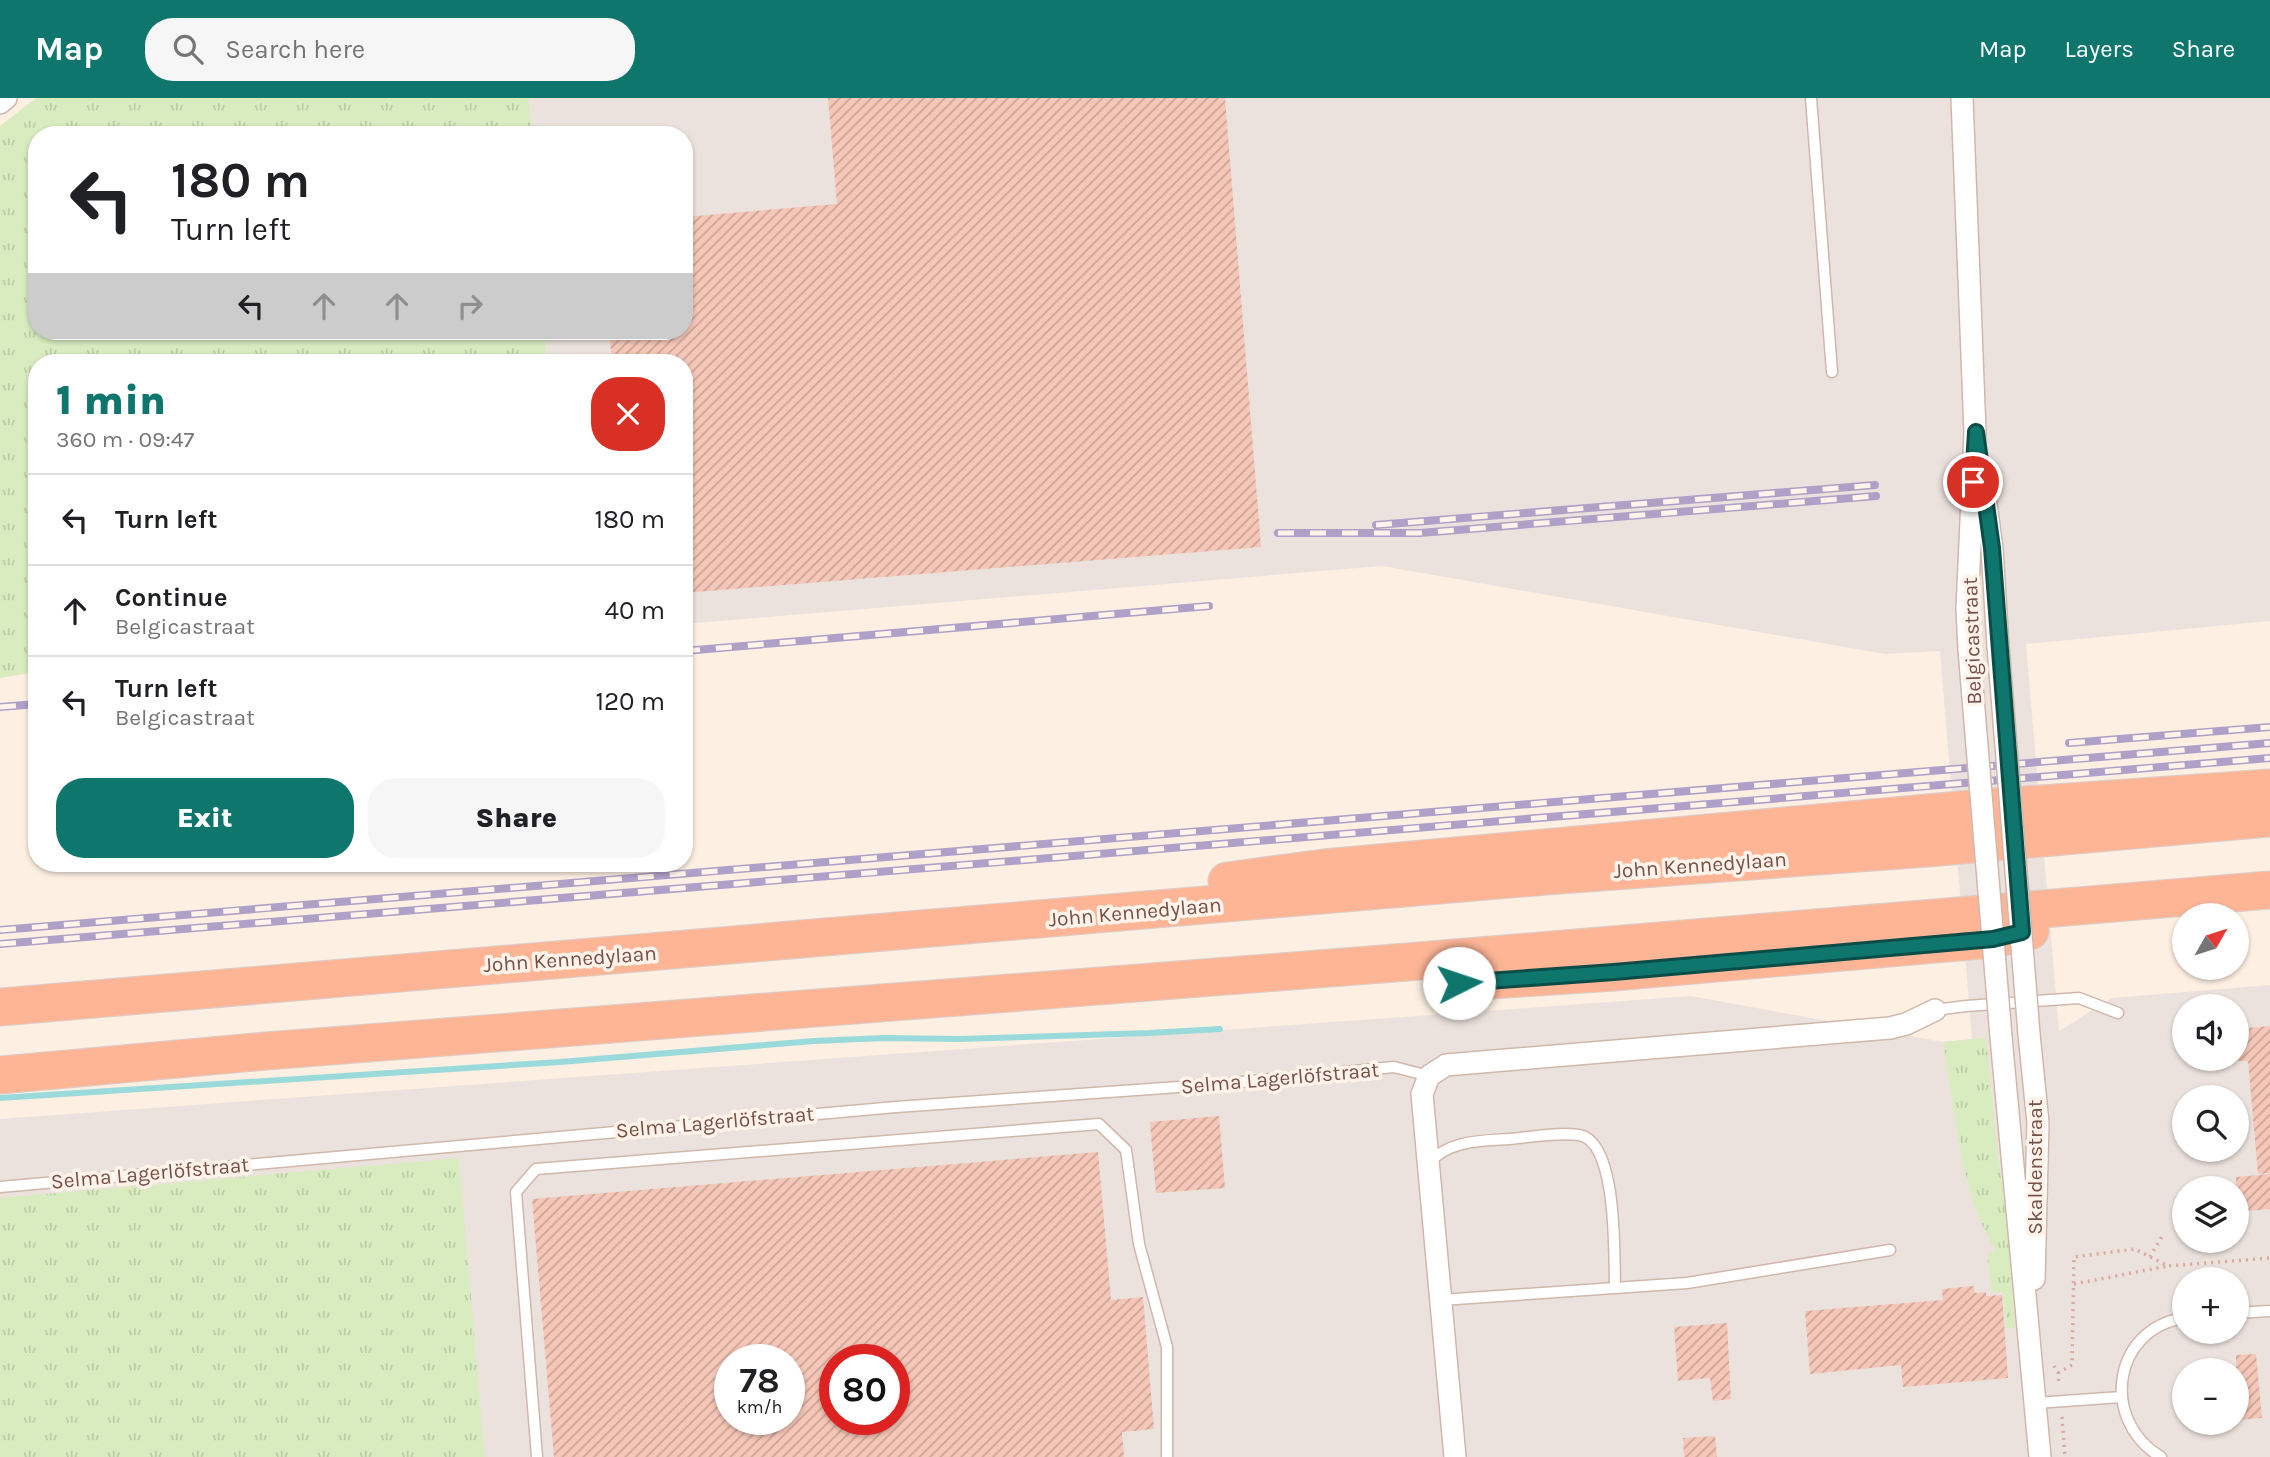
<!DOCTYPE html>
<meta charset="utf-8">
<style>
body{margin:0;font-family:Karla,sans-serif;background:#f6f6f6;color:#202124;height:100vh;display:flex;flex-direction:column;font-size:26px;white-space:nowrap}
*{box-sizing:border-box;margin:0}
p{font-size:23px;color:#757577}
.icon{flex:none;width:38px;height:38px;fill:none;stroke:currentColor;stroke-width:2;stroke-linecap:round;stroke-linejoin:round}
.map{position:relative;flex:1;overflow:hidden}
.details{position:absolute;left:28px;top:256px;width:665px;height:518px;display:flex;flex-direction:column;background:#fff;border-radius:28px;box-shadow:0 2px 5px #0004}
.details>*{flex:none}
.guide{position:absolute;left:28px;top:28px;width:665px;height:214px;border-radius:28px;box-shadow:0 2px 5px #0004;background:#fff;color:#202124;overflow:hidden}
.needle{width:46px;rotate:51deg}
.controls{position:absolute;left:2172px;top:805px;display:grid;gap:14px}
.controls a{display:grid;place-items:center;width:77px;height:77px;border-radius:50%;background:#fff;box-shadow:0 2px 5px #0004;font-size:35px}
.speed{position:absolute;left:714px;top:1246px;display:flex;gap:14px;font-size:35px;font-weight:700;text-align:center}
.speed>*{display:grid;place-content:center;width:91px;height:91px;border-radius:50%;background:#fff;box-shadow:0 2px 5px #0004;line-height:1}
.speed small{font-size:18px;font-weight:400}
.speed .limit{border:10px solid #d22;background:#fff;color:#111}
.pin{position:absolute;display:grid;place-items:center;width:60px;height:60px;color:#fff;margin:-30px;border:4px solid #fff;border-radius:50%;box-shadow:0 2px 7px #0007}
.me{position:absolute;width:77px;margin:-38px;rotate:86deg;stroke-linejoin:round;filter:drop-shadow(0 0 5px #0008)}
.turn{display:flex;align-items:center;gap:24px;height:147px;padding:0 28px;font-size:32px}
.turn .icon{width:91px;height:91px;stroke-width:2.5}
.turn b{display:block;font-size:49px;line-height:60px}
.lanes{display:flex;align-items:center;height:66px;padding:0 28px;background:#0003;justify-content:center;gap:35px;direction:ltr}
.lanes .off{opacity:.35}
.round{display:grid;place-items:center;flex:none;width:74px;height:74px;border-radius:28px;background:#f6f6f6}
.head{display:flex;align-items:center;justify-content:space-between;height:119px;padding:0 28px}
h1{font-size:42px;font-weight:800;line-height:52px;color:#0f766e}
.button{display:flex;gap:14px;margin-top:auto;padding:14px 28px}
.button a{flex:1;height:80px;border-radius:28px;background:#0f766e;color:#fff;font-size:28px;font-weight:800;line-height:80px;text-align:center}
.button a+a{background:#f6f6f6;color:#202124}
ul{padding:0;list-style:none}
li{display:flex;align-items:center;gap:21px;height:91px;padding:0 28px;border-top:2px solid #e0e0e0}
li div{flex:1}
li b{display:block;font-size:26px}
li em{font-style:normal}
header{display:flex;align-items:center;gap:42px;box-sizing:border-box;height:98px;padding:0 35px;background:#0f766e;color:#fff}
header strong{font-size:33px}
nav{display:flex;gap:38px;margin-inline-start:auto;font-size:24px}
.search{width:490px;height:63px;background:#f6f6f6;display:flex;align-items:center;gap:18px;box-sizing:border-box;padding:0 24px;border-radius:28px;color:#757577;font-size:26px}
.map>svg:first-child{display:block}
.industrial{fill:#ece2dd;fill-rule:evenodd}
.grass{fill:url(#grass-tufts)}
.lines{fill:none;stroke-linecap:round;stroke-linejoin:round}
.stream{stroke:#9bdadb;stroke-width:6}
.building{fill:url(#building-hatch);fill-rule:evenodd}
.service-casing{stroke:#d1b7ab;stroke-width:13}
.minor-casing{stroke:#d1b7ab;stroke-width:24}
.trunk-casing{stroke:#d9cecb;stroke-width:39}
.path{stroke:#d9aa9b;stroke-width:3.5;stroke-dasharray:2 5;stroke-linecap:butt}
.service{stroke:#fff;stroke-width:10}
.minor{stroke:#fff;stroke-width:21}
.trunk{stroke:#fdb596;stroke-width:37}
.rail-casing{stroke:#afa0c7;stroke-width:8}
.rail{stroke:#fff3ea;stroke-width:5;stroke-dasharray:16;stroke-linecap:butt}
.minor-bridge-casing{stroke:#d1b7ab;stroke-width:24;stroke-linecap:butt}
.minor-bridge{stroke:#fff;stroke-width:21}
.route-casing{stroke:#0a4d48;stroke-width:18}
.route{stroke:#0f766e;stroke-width:12}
.labels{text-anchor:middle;stroke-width:7;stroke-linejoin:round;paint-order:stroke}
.street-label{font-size:21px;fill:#775147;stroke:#fff3ea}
</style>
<header>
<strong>Map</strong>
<div class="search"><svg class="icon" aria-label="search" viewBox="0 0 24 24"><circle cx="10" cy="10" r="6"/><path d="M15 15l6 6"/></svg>Search here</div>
<nav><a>Map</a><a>Layers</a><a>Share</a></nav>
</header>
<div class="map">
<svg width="2270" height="1359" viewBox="0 0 2270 1359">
<defs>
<pattern id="grass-tufts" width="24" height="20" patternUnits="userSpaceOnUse" patternTransform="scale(1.75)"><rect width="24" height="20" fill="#d8ecc0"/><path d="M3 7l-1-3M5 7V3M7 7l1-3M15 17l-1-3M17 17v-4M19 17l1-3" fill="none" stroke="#bdcca6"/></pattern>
<pattern id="building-hatch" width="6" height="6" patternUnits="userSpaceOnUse" patternTransform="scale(1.75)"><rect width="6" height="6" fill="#f5c7b8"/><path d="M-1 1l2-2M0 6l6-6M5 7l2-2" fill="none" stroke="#cba497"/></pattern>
</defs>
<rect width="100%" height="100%" fill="#fdefe2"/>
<!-- industrial -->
<path class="industrial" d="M529 0H2270V523L2026 546 2059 933 2112 900 2270 887V1359H0V1021L1691 898 1943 944 1972 941 1940 553 1885 556 1382 468 684 526V264H547L545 233H684V37H532ZM2184 908H2236V961H2184ZM2184 999H2236V1052H2184ZM2184 1090H2236V1143H2184ZM2184 1181H2236V1234H2184ZM730 1262H789V1321H730ZM835 1262H894V1321H835ZM2184 1272H2236V1325H2184Z"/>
<!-- grass -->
<path class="grass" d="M36 0H529L532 37H37V233H545L547 264H37V574L0 580V28Z
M1986 940 1997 1051 2005 1101 2015 1231 2006 1230 2003 1194H1992L1987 1158 1995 1152C1960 1092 1954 1012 1943 944Z
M459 1060 485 1359H0V1100Z"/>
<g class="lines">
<!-- stream -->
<path class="stream" d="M0 1000 560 964 814 943 884 940 959 941 1149 935 1220 931"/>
</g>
<!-- building -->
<path class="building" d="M828 0H1225L1261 449 684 495V264H612L609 233H684V119L837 106Z
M2270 928V1075L2258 1076 2248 963H2236V931Z
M1219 1018 1225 1090 1156 1095 1150 1024Z
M1098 1054 1111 1202 1143 1199 1154 1331 1122 1334 1124 1359H554L532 1101ZM730 1262H789V1321H730ZM835 1262H894V1321H835Z
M2270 1076V1111L2236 1114V1079Z
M1974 1188 1975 1195 1986 1194V1198L2002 1197 2008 1280 1903 1289 1901 1267 1810 1276 1805 1213 1943 1202 1942 1191Z
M1727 1225 1731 1301 1713 1303 1710 1280 1678 1283 1674 1229Z
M2256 1256 2262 1320 2236 1322V1257Z
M1715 1338 1717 1359H1684L1683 1340Z"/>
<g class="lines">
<defs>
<path id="service" d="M1811 0 1832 274
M1935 912 1966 908 2079 900 2118 915
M1429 1065C1449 1042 1481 1043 1509 1041 1531 1039 1557 1034 1579 1037 1618 1043 1614 1158 1615 1190
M0 1089 896 1009 1221 986 1394 969 1429 978
M1441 1202 1687 1185 1890 1152
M2236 1215 2270 1213
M2036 1305 2121 1299
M537 1359 516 1094 536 1071 1099 1026 1126 1052 1139 1146 1167 1249V1359
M2161 1359C2100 1323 2112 1231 2184 1220"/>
<path id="minor" d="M1962 0 1975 334 1967 511 1969 551
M0 5 6 0
M1983 384 1992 450 1998 548
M2029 936 2038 1025 2034 1181
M2001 939 2040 1359
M1455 1359 1422 996 1429 978 1446 967 1890 930 1906 926 1935 912"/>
<path id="trunk" d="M1227 783 1324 770 1982 710 2270 690
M1461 884 1614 874 1993 841 2030 833
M0 909 1546 778 1928 750 2270 720
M0 977 266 953 1407 864 2270 792"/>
</defs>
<!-- service casing -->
<use href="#service" class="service-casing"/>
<!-- minor casing -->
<use href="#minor" class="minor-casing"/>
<!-- trunk casing -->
<use href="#trunk" class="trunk-casing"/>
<!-- path -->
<path class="path" d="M2150 1159 2164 1135
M2074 1186 2168 1168
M2054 1268 2058 1275 2059 1287
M2058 1275 2072 1267 2074 1159 2135 1151 2168 1168 2270 1160
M2062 1319 2065 1359"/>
<!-- service -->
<use href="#service" class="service"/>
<!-- minor -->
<use href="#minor" class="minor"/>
<!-- trunk -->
<use href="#trunk" class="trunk"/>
<defs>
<path id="rail" d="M1376 427 1875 387
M1278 435H1420L1876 398
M684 553 1209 508
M0 609 37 606
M2069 645 2270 629
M0 832 2270 645
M0 846 2270 660"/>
</defs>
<!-- rail casing -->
<use href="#rail" class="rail-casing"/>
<!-- rail -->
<use href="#rail" class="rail"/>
<defs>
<path id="minor-bridge" d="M1998 548 2029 936
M1969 551 2001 939"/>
</defs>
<!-- minor-bridge casing -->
<use href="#minor-bridge" class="minor-bridge-casing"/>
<!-- minor-bridge -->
<use href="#minor-bridge" class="minor-bridge"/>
</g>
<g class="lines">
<defs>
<path id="route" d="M1459 885 1614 874 1993 841 2022 834 1992 450 1976 334 1973 384"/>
</defs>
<!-- route casing -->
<use href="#route" class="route-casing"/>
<!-- route -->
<use href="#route" class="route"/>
</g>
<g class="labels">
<!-- street labels -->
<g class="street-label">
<text transform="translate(1972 543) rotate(-92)" y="7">Belgicastraat</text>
<text transform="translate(1700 767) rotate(-4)" y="7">John Kennedylaan</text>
<text transform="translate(1135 814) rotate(-5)" y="7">John Kennedylaan</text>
<text transform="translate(570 861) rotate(-4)" y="7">John Kennedylaan</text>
<text transform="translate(1280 980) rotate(-5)" y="7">Selma Lagerlöfstraat</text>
<text transform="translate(715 1024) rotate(-5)" y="7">Selma Lagerlöfstraat</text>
<text transform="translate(2035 1069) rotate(-90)" y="7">Skaldenstraat</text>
<text transform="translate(150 1075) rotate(-5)" y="7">Selma Lagerlöfstraat</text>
</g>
</g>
</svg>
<div class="controls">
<a><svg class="needle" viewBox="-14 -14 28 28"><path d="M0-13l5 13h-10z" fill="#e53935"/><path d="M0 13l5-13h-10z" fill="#757577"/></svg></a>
<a><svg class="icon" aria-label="sound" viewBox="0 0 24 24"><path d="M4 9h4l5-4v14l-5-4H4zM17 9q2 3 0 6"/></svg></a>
<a><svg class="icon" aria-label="search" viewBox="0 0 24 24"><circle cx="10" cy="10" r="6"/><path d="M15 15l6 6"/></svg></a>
<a><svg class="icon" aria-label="layers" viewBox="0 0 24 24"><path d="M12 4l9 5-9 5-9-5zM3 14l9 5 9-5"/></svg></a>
<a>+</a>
<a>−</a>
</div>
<div class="speed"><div>78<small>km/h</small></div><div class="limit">80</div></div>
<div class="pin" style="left:1973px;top:384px;background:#d93025"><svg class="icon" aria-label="arrive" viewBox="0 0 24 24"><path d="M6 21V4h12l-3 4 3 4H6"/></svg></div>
<svg class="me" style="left:1459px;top:885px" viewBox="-20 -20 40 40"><circle r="19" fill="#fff"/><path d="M0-13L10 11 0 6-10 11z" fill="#0f766e"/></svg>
<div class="guide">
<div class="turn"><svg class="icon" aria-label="left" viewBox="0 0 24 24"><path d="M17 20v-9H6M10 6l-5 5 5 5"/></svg><div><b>180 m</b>Turn left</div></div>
<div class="lanes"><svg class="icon" aria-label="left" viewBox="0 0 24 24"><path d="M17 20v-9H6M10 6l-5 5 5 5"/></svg><svg class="icon off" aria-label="ahead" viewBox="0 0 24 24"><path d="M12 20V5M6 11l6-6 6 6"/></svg><svg class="icon off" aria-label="ahead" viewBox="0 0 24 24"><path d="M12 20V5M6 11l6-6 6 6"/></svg><svg class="icon off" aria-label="right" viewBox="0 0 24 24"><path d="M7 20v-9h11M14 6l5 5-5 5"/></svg></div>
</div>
<section class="details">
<div class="head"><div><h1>1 min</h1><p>360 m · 09:47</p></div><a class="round" style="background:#d93025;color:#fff"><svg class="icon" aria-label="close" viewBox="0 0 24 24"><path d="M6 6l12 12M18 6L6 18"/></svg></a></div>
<ul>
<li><svg class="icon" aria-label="left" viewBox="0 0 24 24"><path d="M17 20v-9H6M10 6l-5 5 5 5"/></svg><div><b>Turn left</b></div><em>180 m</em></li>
<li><svg class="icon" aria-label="ahead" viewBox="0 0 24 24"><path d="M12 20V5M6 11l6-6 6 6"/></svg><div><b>Continue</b><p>Belgicastraat</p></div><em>40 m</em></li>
<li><svg class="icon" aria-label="left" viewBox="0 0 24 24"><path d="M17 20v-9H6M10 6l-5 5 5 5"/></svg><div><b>Turn left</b><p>Belgicastraat</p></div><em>120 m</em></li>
</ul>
<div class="button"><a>Exit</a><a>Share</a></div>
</section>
</div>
